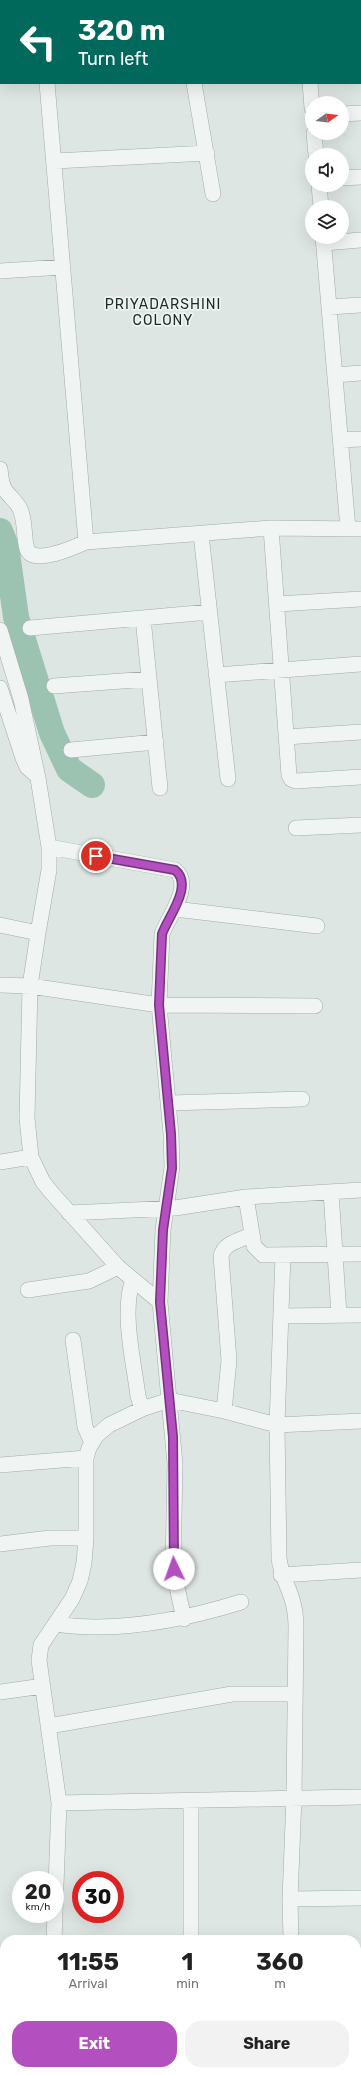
<!DOCTYPE html>
<style>
body{margin:0;font-family:Rubik,sans-serif;background:#f2f2f2;color:#222;height:100vh;display:flex;flex-direction:column;font-size:15px;white-space:nowrap}
*{box-sizing:border-box;margin:0}
p{font-size:13px;color:#767676}
.icon{flex:none;width:22px;height:22px;fill:none;stroke:currentColor;stroke-width:2;stroke-linecap:round;stroke-linejoin:round}
.map{position:relative;flex:1;overflow:hidden}
.details{position:absolute;left:0px;top:1935px;width:361px;height:140px;display:flex;flex-direction:column;background:#fff;border-radius:16px 16px 0 0;box-shadow:0 4px 16px #0002}
.details>*{flex:none}
.banner{position:absolute;left:0px;top:0px;width:361px;height:84px;box-shadow:0 4px 16px #0002;background:#00695c;color:#fff;overflow:hidden}
.needle{width:26px;rotate:76deg}
.buttons{position:absolute;left:305px;top:96px;display:grid;gap:8px}
.buttons a{display:grid;place-items:center;width:44px;height:44px;border-radius:50%;background:#fff;box-shadow:0 4px 16px #0002;font-size:20px}
.speed{position:absolute;left:12px;top:1871px;display:flex;gap:8px;font-size:20px;font-weight:700;text-align:center}
.speed>*{display:grid;place-content:center;width:52px;height:52px;border-radius:50%;background:#fff;box-shadow:0 4px 16px #0002;line-height:1}
.speed small{font-size:10px;font-weight:400}
.speed .limit{border:6px solid #d22;background:#fff;color:#111}
.pin{position:absolute;display:grid;place-items:center;width:34px;height:34px;color:#fff;margin:-17px;border:2px solid #fff;border-radius:50%;box-shadow:0 1px 4px #0007}
.me{position:absolute;width:44px;margin:-22px;rotate:357deg;stroke-linejoin:round;filter:drop-shadow(0 0 3px #0008)}
.turn{display:flex;align-items:center;gap:14px;height:84px;padding:0 12px;font-size:18px}
.turn .icon{width:52px;height:52px;stroke-width:2.5}
.turn b{display:block;font-size:28px;line-height:34px}
.eta{display:flex;justify-content:space-evenly;align-items:center;height:68px;text-align:center}
.eta b{font-size:24px;font-weight:700;line-height:28px}
.action{display:flex;gap:8px;margin-top:auto;padding:8px 12px}
.action a{flex:1;height:46px;border-radius:16px;background:#b34fbf;color:#fff;font-size:16px;font-weight:700;line-height:46px;text-align:center}
.action a+a{background:#f2f2f2;color:#222}
.map>svg:first-child{display:block}
.lines{fill:none;stroke-linecap:round;stroke-linejoin:round}
.river{stroke:#9cc2b2;stroke-width:26}
.street-casing{stroke:#a0aca8;stroke-width:16}
.street{stroke:#f0f4f3;stroke-width:15}
.route-casing{stroke:#74337c;stroke-width:10}
.route{stroke:#b34fbf;stroke-width:7}
.labels{text-anchor:middle;stroke-width:3.5;stroke-linejoin:round;paint-order:stroke}
.neighbourhood-label{font-size:14px;letter-spacing:1px;fill:#1b2b27;stroke:#edf4f1}
</style>
<div class="map">
<svg width="361" height="2075" viewBox="0 0 361 2075">
<rect width="100%" height="100%" fill="#dee6e3"/>
<g class="lines">
<!-- river -->
<path class="river" d="M0 531 6 546 16 617 52 733 69 769 92 785"/>
<defs>
<path id="street" d="M40 0V1
M122 0V1
M235 0V1
M303 0V1
M360 41H361
M0 72 1 71
M47 83 86 542 271 528 361 529
M194 83 213 194
M310 83 312 108
M342 114 361 113
M314 133 316 155
M55 161 207 153
M342 178 361 177
M319 185 321 207
M323 237 348 529
M324 243 361 240
M0 271 63 267
M329 307 361 305
M335 375 361 373
M341 440 361 439
M0 469C1 476 1 484 5 490 10 497 17 502 20 509 26 522 23 536 27 549 33 566 75 547 86 542
M271 528 289 775 291 779 296 781 361 777
M201 534 228 779
M277 604 361 599
M143 618 160 788
M30 628 209 612
M0 630 21 699 38 778 49 847V870L38 933 30 986 27 1118 31 1157 43 1182 51 1192 118 1267 160 1302 169 1400 142 1409 109 1425 96 1436 89 1448 86 1458V1538L84 1563 80 1581 72 1599 41 1645 39 1660 59 1803 361 1797
M216 675 361 664
M54 686 149 679
M0 688 23 758 27 767 37 776
M286 737 361 732
M71 750 156 742
M296 828 361 825
M49 847 175 870C194 885 168 917 162 934L159 1005 171 1134 172 1167 163 1230 160 1302
M175 909 317 926
M0 925 38 933
M0 985 30 986 159 1005 315 1006
M169 1103 302 1099
M0 1162 31 1157
M331 1192 339 1315
M246 1197 254 1246 263 1255 361 1254
M69 1213 175 1208 246 1197 361 1190
M283 1255 277 1425 279 1558C281 1575 286 1581 291 1596 295 1607 296 1617 296 1628L294 1797 290 1899 291 1940
M133 1280C121 1311 134 1363 138 1396L142 1409
M28 1290 89 1281 118 1267
M282 1316 361 1315
M73 1340 85 1427 92 1443
M224 1411 229 1360 221 1256C224 1243 240 1240 251 1235
M0 1465 86 1458
M0 1544 50 1538H86
M281 1575 361 1570
M184 1619 173 1569 175 1464 169 1400 224 1411 277 1425 361 1421
M55 1624C116 1633 183 1620 241 1602
M0 1692 43 1686
M49 1726 232 1694H295
M191 1801V1940
M290 1899 361 1898
M55 1913 59 1803
M54 1940 55 1914
M0 1971 5 1970
M356 2042H361
M58 2070V2075
M192 2070V2075"/>
</defs>
<!-- street casing -->
<use href="#street" class="street-casing"/>
<!-- street -->
<use href="#street" class="street"/>
</g>
<g class="lines">
<defs>
<path id="route" d="M96 856 175 870C194 885 168 917 162 934L159 1005 171 1134 172 1168 163 1230 160 1302 173 1437 174 1569"/>
</defs>
<!-- route casing -->
<use href="#route" class="route-casing"/>
<!-- route -->
<use href="#route" class="route"/>
</g>
<g class="labels">
<!-- neighbourhood labels -->
<g class="neighbourhood-label">
<text x="163" y="309">PRIYADARSHINI<tspan x="163" dy="16">COLONY</tspan></text>
</g>
</g>
</svg>
<div class="buttons">
<a><svg class="needle" viewBox="-14 -14 28 28"><path d="M0-13l5 13h-10z" fill="#e53935"/><path d="M0 13l5-13h-10z" fill="#767676"/></svg></a>
<a><svg class="icon" aria-label="sound" viewBox="0 0 24 24"><path d="M4 9h4l5-4v14l-5-4H4zM17 9q2 3 0 6"/></svg></a>
<a><svg class="icon" aria-label="layers" viewBox="0 0 24 24"><path d="M12 4l9 5-9 5-9-5zM3 14l9 5 9-5"/></svg></a>
</div>
<div class="speed"><div>20<small>km/h</small></div><div class="limit">30</div></div>
<div class="pin" style="left:96px;top:856px;background:#d93025"><svg class="icon" aria-label="arrive" viewBox="0 0 24 24"><path d="M6 21V4h12l-3 4 3 4H6"/></svg></div>
<svg class="me" style="left:174px;top:1569px" viewBox="-20 -20 40 40"><circle r="19" fill="#fff"/><path d="M0-13L10 11 0 6-10 11z" fill="#b34fbf"/></svg>
<div class="banner">
<div class="turn"><svg class="icon" aria-label="left" viewBox="0 0 24 24"><path d="M17 20v-9H6M10 6l-5 5 5 5"/></svg><div><b>320 m</b>Turn left</div></div>
</div>
<section class="details">
<div class="eta">
<div><b>11:55</b><p>Arrival</p></div>
<div><b>1</b><p>min</p></div>
<div><b>360</b><p>m</p></div>
</div>
<div class="action"><a>Exit</a><a>Share</a></div>
</section>
</div>
